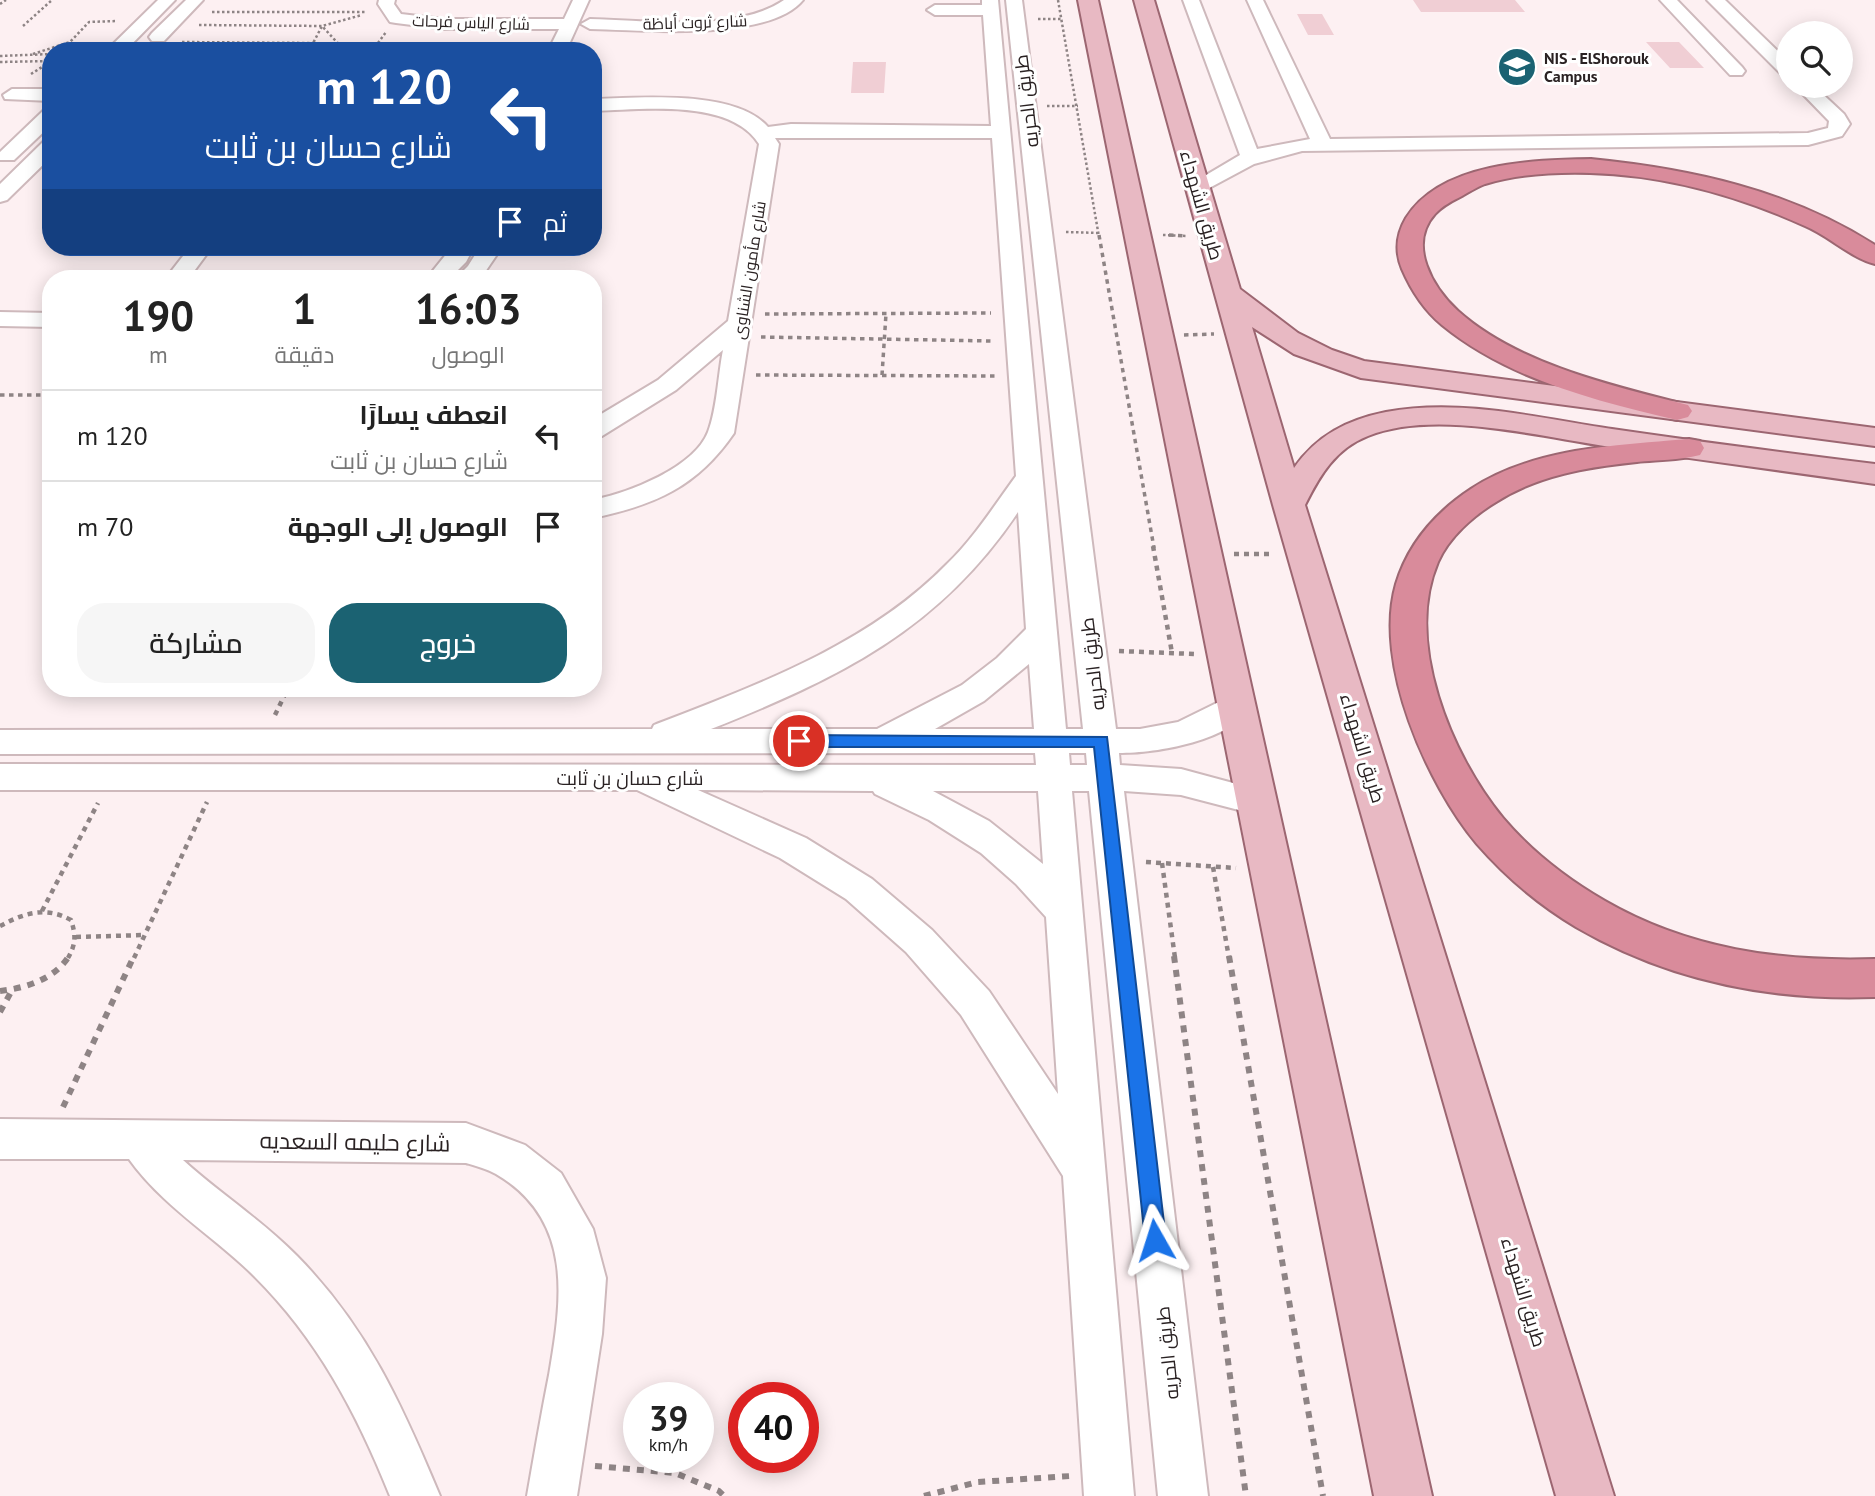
<!DOCTYPE html>
<html lang="ar">
<meta charset="utf-8">
<style>
body{margin:0;font-family:"PT Sans",Cairo,sans-serif;background:#f6f6f6;color:#222;direction:rtl;height:100vh;display:flex;flex-direction:column;font-size:26px;white-space:nowrap}
*{box-sizing:border-box;margin:0}
p{font-size:23px;color:#767676}
.icon{flex:none;width:38px;height:38px;fill:none;stroke:currentColor;stroke-width:2;stroke-linecap:round;stroke-linejoin:round}
.map{position:relative;flex:1;overflow:hidden;direction:ltr}
.panel{position:absolute;left:42px;top:270px;width:560px;height:427px;display:flex;flex-direction:column;background:#fff;border-radius:28px;box-shadow:0 4px 18px #0003;direction:rtl}
.panel>*{flex:none}
.guide{position:absolute;left:42px;top:42px;width:560px;height:214px;border-radius:28px;box-shadow:0 4px 18px #0003;direction:rtl;background:#1a4fa0;color:#fff;overflow:hidden}
.controls{position:absolute;left:1776px;top:21px;display:grid;gap:14px}
.controls a{display:grid;place-items:center;width:77px;height:77px;border-radius:50%;background:#fff;box-shadow:0 4px 18px #0003;font-size:35px}
.speed{position:absolute;left:623px;top:1382px;display:flex;gap:14px;font-size:35px;font-weight:700;text-align:center}
.speed>*{display:grid;place-content:center;width:91px;height:91px;border-radius:50%;background:#fff;box-shadow:0 4px 18px #0003;line-height:1}
.speed small{font-size:18px;font-weight:400}
.speed .limit{border:10px solid #d22;background:#fff;color:#111}
.pin{position:absolute;display:grid;place-items:center;width:60px;height:60px;color:#fff;margin:-30px;border:4px solid #fff;border-radius:50%;box-shadow:0 2px 7px #0007}
.me{position:absolute;width:77px;margin:-38px;rotate:354deg;stroke-linejoin:round;filter:drop-shadow(0 0 5px #0008)}
.turn{display:flex;align-items:center;gap:24px;height:147px;padding:0 35px;font-size:32px}
.turn .icon{width:91px;height:91px;stroke-width:2.5}
.turn b{display:block;font-size:49px;line-height:60px}
.then{display:flex;align-items:center;height:66px;padding:0 35px;background:#0003;gap:14px;font-size:26px}
.eta{display:flex;justify-content:space-evenly;align-items:center;height:119px;text-align:center}
.eta b{font-size:42px;font-weight:600;line-height:49px}
.action{display:flex;gap:14px;margin-top:auto;padding:14px 35px}
.action a{flex:1;height:80px;border-radius:28px;background:#1b6272;color:#fff;font-size:28px;font-weight:600;line-height:80px;text-align:center}
.action a+a{background:#f6f6f6;color:#222}
ul{padding:0;list-style:none}
li{display:flex;align-items:center;gap:21px;height:91px;padding:0 35px;border-top:2px solid #e0e0e0}
li div{flex:1}
li b{display:block;font-size:26px}
li em{font-style:normal}
.map>svg:first-child{display:block}
.green{fill:#f0ced4}
.lines{fill:none;stroke-linecap:round;stroke-linejoin:round}
.minor-casing{stroke:#ceb9bc;stroke-width:4}
.major-casing{stroke:#9c6671;stroke-width:4}
.highway-casing{stroke:#9c6671;stroke-width:4}
.path-far3{stroke:#8e8485;stroke-width:2.5;stroke-dasharray:2.5 2.5;stroke-linecap:butt}
.path-far2{stroke:#8e8485;stroke-width:3.5;stroke-dasharray:4.5 4.5;stroke-linecap:butt}
.path-far1{stroke:#8e8485;stroke-width:4.5;stroke-dasharray:5 5;stroke-linecap:butt}
.path{stroke:#8e8485;stroke-width:6;stroke-dasharray:7 7;stroke-linecap:butt}
.minor{fill:#fff;fill-rule:evenodd}
.major{fill:#e8b9c3;fill-rule:evenodd}
.highway{fill:#d98b9b;fill-rule:evenodd}
.route{fill:#1a73e8;stroke:#114b97;stroke-width:2}
.labels{text-anchor:middle;stroke-width:6;stroke-linejoin:round;paint-order:stroke}
.far-street-label{font-size:16px;fill:#2a2223;stroke:#fff}
.far-poi-label{font-size:16px;font-weight:bold;fill:#2a2223;stroke:#fff;text-anchor:start}
.street-label{font-size:19px;fill:#2a2223;stroke:#fff}
.near-street-label{font-size:23px;fill:#2a2223;stroke:#fff}
</style>
<div class="map">
<svg width="1875" height="1496" viewBox="0 0 1875 1496">
<rect width="100%" height="100%" fill="#fdf0f2"/>
<!-- green -->
<path class="green" d="M1413 0H1515L1525 12H1421Z
M1297 14H1322L1334 35H1308Z
M1646 42H1679L1704 68H1670Z
M853 62H886L884 93H851Z"/>
<g class="lines">
<defs>
<path id="minor" d="M158 0H175L125 51H106Z
M186 0H203L164 41H152L149 37 152 33Z
M379 0H395L394 4 401 14 444 19H564L573 0H589L566 51H548L559 29H444L396 23 390 22 378 4Z
M784 0H803C769 42 641 30 590 29L581 24 590 19C646 20 736 33 784 0Z
M982 0H998L1066 729H1083L1006 0H1022L1116 729H1140L1178 722 1237 693 1248 697 1253 705C1232 741 1157 753 1119 753L1120 765 1181 769 1270 793 1275 802 1270 811 1258 815 1181 795 1124 791 1208 1496H1158L1089 791H1072L1134 1496H1084L1063 1176 961 1015 906 952 846 899 780 858 637 790H0V764L1036 765 1035 753 0 754V730L652 729 654 725C757 685 868 645 947 564 974 538 994 506 1016 476L992 138H775L779 144 734 433C697 487 655 505 593 518V500C628 493 694 468 708 432 717 409 718 375 723 350L676 390 602 436 593 438V419L658 380 728 321 759 144C730 98 641 110 593 111V99C639 98 735 89 768 127L791 124 991 126 983 15H935L927 10 935 5H982ZM1018 512 1026 629 997 658 962 685 877 729H711C839 678 939 630 1018 512ZM1029 664 1034 729H935L984 701ZM1069 753H1086L1087 765H1070ZM698 790 873 791 875 794 929 820 981 853 1016 884 1046 917 1058 1094 989 991 932 930 872 879 806 838ZM933 791H1038L1043 864 989 821Z
M1183 0H1199L1257 149 1310 139 1247 0H1263L1330 139 1808 133 1828 128 1829 121 1795 86H1814L1844 114 1850 124 1842 136 1808 145 1302 151 1254 164 1198 194 1191 192 1188 188 1191 184 1240 155Z
M1660 0H1677L1742 67 1745 71 1742 75H1730Z
M1707 0H1725L1788 61V76L1782 75Z
M12 89H51V101L5 99 3 95Z
M51 108V125L14 160H0V152L44 110Z
M51 139V157L7 200 0 202V184L44 141Z
M190 247H212L189 278H166Z
M452 247H474L466 262 450 278H427Z
M480 247H502L481 278H456L468 266Z
M0 312 51 313V327L0 326Z
M0 1119 466 1123 525 1145 561 1173 593 1229 606 1278 602 1334 577 1496H527C534 1456 541 1415 549 1375 562 1299 574 1220 496 1174 487 1169 476 1166 466 1163L183 1160C219 1193 262 1220 297 1256 367 1327 402 1405 440 1496H390C356 1411 316 1336 250 1272 209 1233 162 1205 129 1159H0Z"/>
<path id="major" d="M1078 0H1098L1432 1496H1374Z
M1134 0H1154L1240 289 1298 333 1332 350 1364 361 1875 428V446L1361 378 1294 354 1252 327 1294 468C1317 435 1347 420 1386 412 1461 398 1538 418 1612 429 1700 442 1787 453 1875 464V484C1787 471 1699 460 1611 447 1540 437 1435 409 1368 436 1335 449 1320 475 1305 505L1614 1496H1556L1273 505Z"/>
<path id="highway" d="M1591 159C1691 169 1789 190 1875 245V264C1851 258 1829 236 1805 226 1739 196 1664 175 1590 173 1555 172 1518 174 1485 184 1477 187 1469 192 1462 196 1452 201 1442 206 1435 214 1407 245 1433 288 1458 311 1517 364 1613 386 1688 405L1692 411 1688 417 1677 420C1596 401 1508 379 1442 325 1424 310 1411 290 1402 269 1395 252 1396 235 1406 218 1441 162 1533 160 1591 159Z
M1689 439 1700 441 1704 448 1700 455C1679 460 1658 460 1637 462 1588 467 1538 475 1496 502 1473 516 1449 537 1438 562 1404 642 1451 755 1503 818 1531 851 1567 879 1605 901 1688 949 1780 962 1875 959V997C1770 1001 1667 980 1576 927 1539 905 1505 876 1477 844 1427 784 1373 663 1396 584 1408 544 1436 512 1471 489 1533 448 1617 445 1689 439Z"/>
</defs>
<!-- minor casing -->
<use href="#minor" class="minor-casing"/>
<!-- major casing -->
<use href="#major" class="major-casing"/>
<!-- highway casing -->
<use href="#highway" class="highway-casing"/>
<!-- path-far3 -->
<path class="path-far3" d="M1058 0 1099 237
M0 4 6 0
M212 12H367
M1038 19H1062
M199 25 322 26 345 51
M23 26 52 0
M182 42 315 43
M309 51 322 26 362 15
M372 51 386 32
M449 51 474 44
M527 51 536 50
M33 54 70 42 89 22 116 21
M0 56 51 54
M0 62 51 61
M31 74 50 62
M1047 106H1078
M1066 232 1100 233
M1163 235 1186 236"/>
<!-- path-far2 -->
<path class="path-far2" d="M1099 235 1154 548
M1169 235 1186 236
M765 314 991 313
M1184 335 1214 334
M761 337 993 341
M756 375 996 376
M882 375 886 314
M0 395H51"/>
<!-- path-far1 -->
<path class="path-far1" d="M1153 546 1172 653
M1234 554H1274
M1119 651 1194 654
M275 715 288 688
M1146 862 1236 868
M1162 863 1175 958
M1213 867 1229 958
M42 911 98 803
M0 926C24 913 46 906 71 920 76 935 76 944 68 958
M76 937 145 935
M134 958 207 802"/>
<!-- path -->
<path class="path" d="M1174 956 1246 1496
M1229 956 1323 1496
M0 991C26 988 55 979 69 956
M0 1012 11 992
M63 1107 134 956
M595 1466 675 1473 719 1491 724 1496
M924 1496 978 1482 1071 1476"/>
<!-- minor -->
<use href="#minor" class="minor"/>
<!-- major -->
<use href="#major" class="major"/>
<!-- highway -->
<use href="#highway" class="highway"/>
</g>
<!-- route -->
<path class="route" d="M799 735 1107 737 1166 1240 1163 1247 1155 1250 1148 1247 1145 1240 1094 747H799L791 741Z"/>
<!-- icons -->
<defs>
<symbol id="school-disc" viewBox="-11 -11 22 22"><circle r="9.5" fill="#1b6272" stroke="#fff"/><path d="M0-5L7-2L0 1L-7-2ZM-4 1L0 2.5L4 1V4Q0 6-4 4Z" fill="#fff"/></symbol>
</defs>
<g fill-rule="evenodd">
<use href="#school-disc" x="1495" y="45" width="44" height="44"/>
</g>
<g class="labels">
<!-- far-street labels -->
<g class="far-street-label">
<text transform="translate(471 22) rotate(2)" y="6">شارع الياس فرحات</text>
<text transform="translate(695 22) rotate(-2)" y="6">شارع ثروت أباظة</text>
<text transform="translate(749 270) rotate(-81)" y="6">شارع مأمون الشناوى</text>
</g>
<!-- far-poi labels -->
<g class="far-poi-label">
<text x="1544" y="64">NIS - ElShorouk<tspan x="1544" dy="18">Campus</tspan></text>
</g>
<!-- street labels -->
<g class="street-label">
<text transform="translate(1026 101) rotate(-97)" y="7">طريق الحريه</text>
<text transform="translate(1202 205) rotate(74)" y="7">طريق الشهداء</text>
<text transform="translate(1092 664) rotate(-97)" y="7">طريق الحريه</text>
<text transform="translate(1363 748) rotate(73)" y="7">طريق الشهداء</text>
<text x="630" y="785">شارع حسان بن ثابت</text>
<text transform="translate(1524 1292) rotate(73)" y="7">طريق الشهداء</text>
<text transform="translate(1167 1353) rotate(-96)" y="7">طريق الحريه</text>
</g>
<!-- near-street labels -->
<g class="near-street-label">
<text transform="translate(355 1142) rotate(1)" y="8">شارع حليمه السعديه</text>
</g>
</g>
</svg>
<div class="controls">
<a><svg class="icon" aria-label="search" viewBox="0 0 24 24"><circle cx="10" cy="10" r="6"/><path d="M15 15l6 6"/></svg></a>
</div>
<div class="speed"><div>39<small>km/h</small></div><div class="limit">40</div></div>
<div class="pin" style="left:799px;top:741px;background:#d93025"><svg class="icon" aria-label="arrive" viewBox="0 0 24 24"><path d="M6 21V4h12l-3 4 3 4H6"/></svg></div>
<svg class="me" style="left:1155px;top:1240px" viewBox="-20 -20 40 40"><path d="M0-17L14 15 0 8-14 15z" fill="#1a73e8" stroke="#fff" stroke-width="4"/></svg>
<div class="guide">
<div class="turn"><svg class="icon" aria-label="left" viewBox="0 0 24 24"><path d="M17 20v-9H6M10 6l-5 5 5 5"/></svg><div><b>120 m</b>شارع حسان بن ثابت</div></div>
<div class="then">ثم<svg class="icon" aria-label="arrive" viewBox="0 0 24 24"><path d="M6 21V4h12l-3 4 3 4H6"/></svg></div>
</div>
<section class="panel">
<div class="eta">
<div><b>16:03</b><p>الوصول</p></div>
<div><b>1</b><p>دقيقة</p></div>
<div><b>190</b><p>m</p></div>
</div>
<ul>
<li><svg class="icon" aria-label="left" viewBox="0 0 24 24"><path d="M17 20v-9H6M10 6l-5 5 5 5"/></svg><div><b>انعطف يسارًا</b><p>شارع حسان بن ثابت</p></div><em>120 m</em></li>
<li><svg class="icon" aria-label="arrive" viewBox="0 0 24 24"><path d="M6 21V4h12l-3 4 3 4H6"/></svg><div><b>الوصول إلى الوجهة</b></div><em>70 m</em></li>
</ul>
<div class="action"><a>خروج</a><a>مشاركة</a></div>
</section>
</div>
